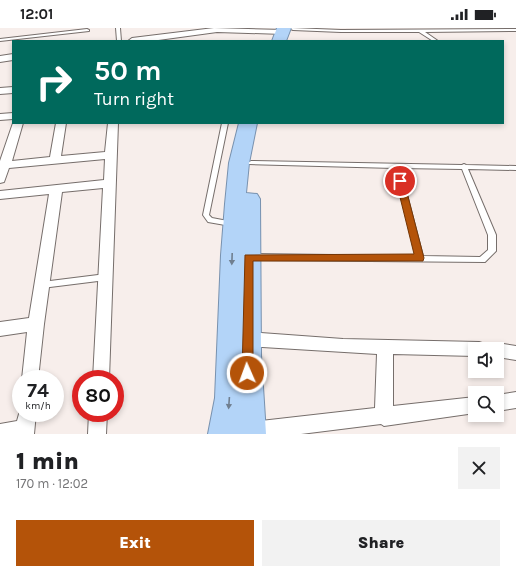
<!DOCTYPE html>
<meta charset="utf-8">
<style>
body{margin:0;font-family:Karla,sans-serif;background:#f2f2f2;color:#202124;height:100vh;display:flex;flex-direction:column;font-size:15px;white-space:nowrap}
*{box-sizing:border-box;margin:0}
p{font-size:13px;color:#757577}
.icon{flex:none;width:22px;height:22px;fill:none;stroke:currentColor;stroke-width:2;stroke-linecap:round;stroke-linejoin:round}
.map{position:relative;height:406px;overflow:hidden}
.drawer{display:flex;flex-direction:column;background:#fff;flex:1}
.drawer>*{flex:none}
.hud{position:absolute;left:12px;top:12px;width:492px;height:84px;border-radius:0px;box-shadow:0 2px 6px #0003;background:#00695c;color:#fff;overflow:hidden}
.tools{position:absolute;left:468px;top:314px;display:grid;gap:8px}
.tools a{display:grid;place-items:center;width:36px;height:36px;border-radius:0px;background:#fff;box-shadow:0 2px 6px #0003;font-size:20px}
.speed{position:absolute;left:12px;top:342px;display:flex;gap:8px;font-size:20px;font-weight:700;text-align:center}
.speed>*{display:grid;place-content:center;width:52px;height:52px;border-radius:50%;background:#fff;box-shadow:0 2px 6px #0003;line-height:1}
.speed small{font-size:10px;font-weight:400}
.speed .limit{border:6px solid #d22;background:#fff;color:#111}
.pin{position:absolute;display:grid;place-items:center;width:34px;height:34px;color:#fff;margin:-17px;border:2px solid #fff;border-radius:50%;box-shadow:0 1px 4px #0007}
.me{position:absolute;width:44px;margin:-22px;rotate:358deg;stroke-linejoin:round;filter:drop-shadow(0 0 3px #0008)}
.turn{display:flex;align-items:center;gap:14px;height:84px;padding:0 16px;font-size:18px}
.turn .icon{width:52px;height:52px;stroke-width:2.5}
.turn b{display:block;font-size:28px;line-height:34px}
.round{display:grid;place-items:center;flex:none;width:42px;height:42px;border-radius:0px;background:#f2f2f2}
.overview{display:flex;align-items:center;justify-content:space-between;height:68px;padding:0 16px}
h1{font-size:24px;font-weight:800;line-height:30px}
.button{display:flex;gap:8px;margin-top:auto;padding:8px 16px}
.button a{flex:1;height:46px;border-radius:0px;background:#b45309;color:#fff;font-size:16px;font-weight:800;line-height:46px;text-align:center}
.button a+a{background:#f2f2f2;color:#202124}
.status{display:flex;justify-content:space-between;align-items:center;height:28px;padding:0 20px;background:#fff;direction:ltr}
.status svg{height:11px;fill:currentColor}
.map>svg:first-child{display:block}
.lines{fill:none;stroke-linecap:round;stroke-linejoin:round}
.service-casing{stroke:#766e6b;stroke-width:2}
.minor-casing{stroke:#766e6b;stroke-width:2}
.trunk-casing{stroke:#7891ae;stroke-width:2}
.service{fill:#fff;fill-rule:evenodd}
.minor{fill:#fff;fill-rule:evenodd}
.trunk{fill:#b3d4f8;fill-rule:evenodd}
.oneway{fill:#707f90}
.route{fill:#b45309;stroke:#753606}
</style>
<div class="status"><b>12:01</b><svg viewBox="0 0 49 12"><path d="M0 12V9h3v3zM5 12V6h3v6zM10 12V3h3v9zM15 12V0h3v12zM26 1h20v11H26zM47 4h2v5h-2z"/></svg></div>
<div class="map">
<svg width="516" height="406" viewBox="0 0 516 406">
<rect width="100%" height="100%" fill="#f7eeeb"/>
<g class="lines">
<defs>
<path id="service" d="M116 0H120L121 13H117Z
M292 0 341 2 516 1V3L425 4 438 13H433L419 4H341L293 2 291 1Z
M87 1 89 2V3L0 13V11Z
M222 95H228L209 187 212 190 233 194 234 196 231 198 208 194 203 187Z
M251 133 462 137 464 136 466 137 516 138V142L468 141 496 207V223L485 234 251 232 248 231 247 229 248 227 251 226 416 228 394 140 249 136 248 135ZM400 140 462 141 488 207V222L480 229 423 228Z
M106 246 109 247 110 249 109 251 106 252 42 260 39 259 38 257 39 255 42 254Z"/>
<path id="minor" d="M214 0 283 2 287 4 283 6 217 4 151 13H128L132 10Z
M13 26V32L0 34V28Z
M13 59V65L0 66V60Z
M13 85V91L0 92V86Z
M13 95H23L12 133 50 129 56 95H66L61 128 105 124 108 95H118L109 351H93L103 160 62 164 44 296 38 351H22L27 304 0 308V294L29 290 49 166 0 171V163L104 152 105 131 9 140 4 154 0 155V133Z
M247 304 343 311 479 314 485 316 487 321H475V328L393 326V378L475 369V385L384 398 381 396 301 406H243L242 403 245 397 251 394 375 380 377 326 247 318 241 316 239 311 241 306Z
M497 315 516 318V332L497 329V321H490L491 317Z
M516 364V380L497 383V367Z
M21 379V385H36L34 406H0V396L17 393Z
M89 385H107L106 406H88Z"/>
<path id="trunk" d="M277 0H291L286 13H272Z
M239 95H257L249 135 246 165 257 166 260 171 261 327 266 406H208L215 370 221 227 225 176 229 135Z"/>
</defs>
<!-- service casing -->
<use href="#service" class="service-casing"/>
<!-- minor casing -->
<use href="#minor" class="minor-casing"/>
<!-- trunk casing -->
<use href="#trunk" class="trunk-casing"/>
<!-- service -->
<use href="#service" class="service"/>
<!-- minor -->
<use href="#minor" class="minor"/>
<!-- trunk -->
<use href="#trunk" class="trunk"/>
</g>
<!-- one-way arrows -->
<defs><path id="oneway-solid" d="M-6-.8H1V-3.2L6.5 0L1 3.2V.8H-6Z"/></defs>
<g class="oneway">
<use href="#oneway-solid" transform="translate(232 231) rotate(92)"/>
<use href="#oneway-solid" transform="translate(229 375) rotate(94)"/>
</g>
<!-- route -->
<path class="route" d="M400 150 404 153 424 230 423 233H253V345L251 349 247 350 243 349 242 345 245 227 414 226 396 153Z"/>
</svg>
<div class="tools">
<a><svg class="icon" aria-label="sound" viewBox="0 0 24 24"><path d="M4 9h4l5-4v14l-5-4H4zM17 9q2 3 0 6"/></svg></a>
<a><svg class="icon" aria-label="search" viewBox="0 0 24 24"><circle cx="10" cy="10" r="6"/><path d="M15 15l6 6"/></svg></a>
</div>
<div class="speed"><div>74<small>km/h</small></div><div class="limit">80</div></div>
<div class="pin" style="left:400px;top:153px;background:#d93025"><svg class="icon" aria-label="arrive" viewBox="0 0 24 24"><path d="M6 21V4h12l-3 4 3 4H6"/></svg></div>
<svg class="me" style="left:247px;top:345px" viewBox="-20 -20 40 40"><circle r="17" fill="#b45309" stroke="#fff" stroke-width="3"/><path d="M0-11L8 9 0 5-8 9z" fill="#fff"/></svg>
<div class="hud">
<div class="turn"><svg class="icon" aria-label="right" viewBox="0 0 24 24"><path d="M7 20v-9h11M14 6l5 5-5 5"/></svg><div><b>50 m</b>Turn right</div></div>
</div>
</div>
<section class="drawer">
<div class="overview"><div><h1>1 min</h1><p>170 m · 12:02</p></div><a class="round"><svg class="icon" aria-label="close" viewBox="0 0 24 24"><path d="M6 6l12 12M18 6L6 18"/></svg></a></div>
<div class="button"><a>Exit</a><a>Share</a></div>
</section>
